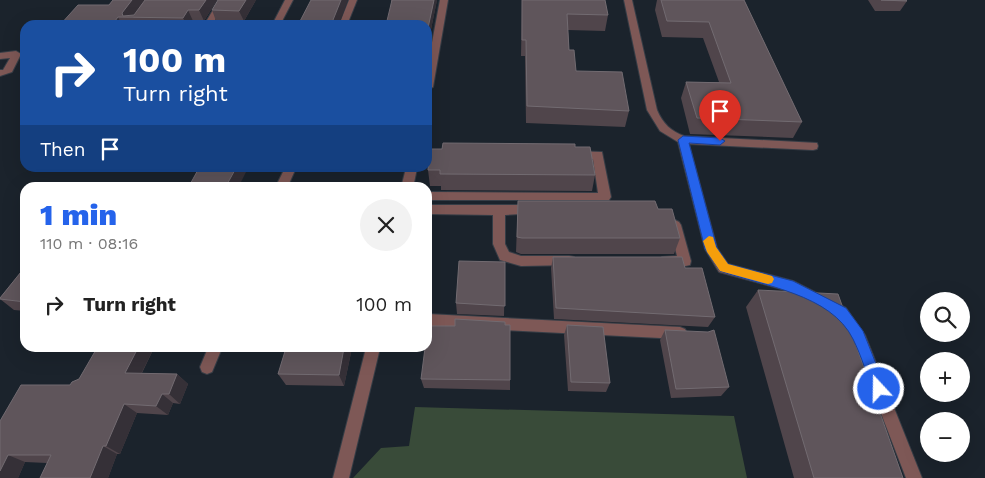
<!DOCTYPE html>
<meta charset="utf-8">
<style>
body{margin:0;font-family:"Work Sans",sans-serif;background:#f2f2f2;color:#222;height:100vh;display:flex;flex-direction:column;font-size:19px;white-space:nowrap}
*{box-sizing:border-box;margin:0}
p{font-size:16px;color:#767676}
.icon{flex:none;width:28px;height:28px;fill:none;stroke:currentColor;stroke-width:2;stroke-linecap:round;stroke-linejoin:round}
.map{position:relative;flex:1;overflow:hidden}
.sheet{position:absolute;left:20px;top:182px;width:412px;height:170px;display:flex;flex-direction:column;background:#fff;border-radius:15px;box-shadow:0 5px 20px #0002}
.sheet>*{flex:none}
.banner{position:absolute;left:20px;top:20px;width:412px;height:152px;border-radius:15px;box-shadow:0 5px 20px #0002;background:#1a4fa0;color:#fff;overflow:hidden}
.fabs{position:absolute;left:920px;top:292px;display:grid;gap:10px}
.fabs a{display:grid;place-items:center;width:50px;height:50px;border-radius:50%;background:#fff;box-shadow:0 5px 20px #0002;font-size:25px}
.pin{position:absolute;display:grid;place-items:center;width:42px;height:42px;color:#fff;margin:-51px -21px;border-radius:50% 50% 50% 0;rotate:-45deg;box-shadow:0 0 5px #0007}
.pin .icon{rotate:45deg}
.me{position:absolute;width:55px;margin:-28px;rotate:339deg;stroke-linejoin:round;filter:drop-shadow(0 0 4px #0008)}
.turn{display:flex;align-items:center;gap:18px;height:105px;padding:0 20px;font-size:22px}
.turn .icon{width:65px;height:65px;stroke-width:2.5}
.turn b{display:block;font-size:35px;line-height:42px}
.then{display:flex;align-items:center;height:48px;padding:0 20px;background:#0003;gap:10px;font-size:19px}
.round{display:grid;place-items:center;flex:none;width:52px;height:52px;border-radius:26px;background:#f2f2f2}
.head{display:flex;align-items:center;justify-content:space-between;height:85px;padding:0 20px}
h1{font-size:30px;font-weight:800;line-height:38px;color:#2563eb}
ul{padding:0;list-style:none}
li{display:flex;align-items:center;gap:15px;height:75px;padding:0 20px}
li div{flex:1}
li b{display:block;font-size:19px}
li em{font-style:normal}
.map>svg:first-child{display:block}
.green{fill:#394b39}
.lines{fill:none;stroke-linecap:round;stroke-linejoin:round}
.minor-casing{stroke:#363d46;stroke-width:2}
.minor{fill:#7e5856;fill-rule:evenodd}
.wall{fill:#50454b}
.shaded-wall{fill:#353037}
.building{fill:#5f555b;stroke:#726b71}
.route{fill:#2563eb;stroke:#184099}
.slow{fill:#f59e0b}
</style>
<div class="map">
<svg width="985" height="478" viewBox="0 0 985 478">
<rect width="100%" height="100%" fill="#1b232c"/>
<!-- green -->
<path class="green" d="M415 407 734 416 747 478H353L381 448 409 446Z"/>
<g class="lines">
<defs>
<path id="minor" d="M219 0H227L212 25H204Z
M285 0H293L280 25H272Z
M349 0H357L347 25H339Z
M440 0H448L433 87 428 90V64Z
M624 0H632L657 110C663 124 671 131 684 136L817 143 818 146 817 149 813 150 689 144 717 248 728 264 793 281 846 308 865 335 922 478H906L852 338 836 316 785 290 719 272 705 249 678 142 660 131 647 110Z
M16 51 21 54 12 72 0 76V70H3L10 58 0 59V53Z
M574 151 602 152 611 197 609 200H428V192L598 193 593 159 570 158 568 155 570 152Z
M285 168H296L287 188H275Z
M406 168H417L413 188H401Z
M533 205 539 210 537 213 505 215V244L509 252 521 256H569L574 257 575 261 574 265 521 266 500 260 493 244V215L428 214V205Z
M675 220 679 222 681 225 691 261 690 265C682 267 670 267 662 265L661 261 662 257 677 256 669 225 671 222Z
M428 314 680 327 685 329 687 333 685 337 680 339 428 326Z
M208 348H222L212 372 207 374 202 372 200 367Z
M366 348H380L349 478H333Z"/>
</defs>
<!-- minor casing -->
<use href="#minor" class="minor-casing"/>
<!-- minor -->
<use href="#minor" class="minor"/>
</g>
<!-- wall -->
<path class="wall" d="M113 0H217L204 21H193L191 25H60L109 5Z
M256 0 244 21H216L212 10Z
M391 0H437L429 39H428V25L391 2Z
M522 0H605L608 15 605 31 568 30 569 50 576 71 629 111 625 127 526 123 525 56H521Z
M657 0H744L802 122 793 138 690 134 681 98 686 82H719L703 38 662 37 655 10Z
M868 0H906L907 1 900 11H875Z
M575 147 595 175 592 191 441 190V186H430L428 170Z
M518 201 658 209 680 238 674 254H521L516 252Z
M553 257 685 268 715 317 708 327 554 319 551 268Z
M505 262 504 316 457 314 456 303Z
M25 267V311L14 310 0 299V298Z
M758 290 903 478H794L746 307Z
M567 325 610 383 606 392 568 391 564 335Z
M455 326 510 380V390L424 388 421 379Z
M665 330 729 387 721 396 671 398 660 340Z
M154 348 142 373 177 374 188 384 180 404 173 403 168 415 137 413 120 454H117L108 478H40L47 463 25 462 18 478H0V421L70 385 79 379Z
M286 348H352L344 386 286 385 278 374Z"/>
<!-- shaded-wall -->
<path class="shaded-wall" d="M132 0H146L133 18 123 16 122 13Z
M206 0H217L204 21 199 10Z
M246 0H256L244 21 239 11Z
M341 0H348L339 25H331Z
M434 0H437L429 39 428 28Z
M188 10 193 21 191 25H187L183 18Z
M118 17 122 25H112Z
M236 168H248L238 188H225Z
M138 348H154L137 382 125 373Z
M344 348H352L344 386 339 375Z
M177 374 188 384 180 404 169 394Z
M162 394 173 403 168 415 156 406Z
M124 404 137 413 120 454 106 446Z
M103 446 117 454 108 478H90Z
M8 455 25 462 18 478H0V471Z"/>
<!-- building -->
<path class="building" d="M113 0H132L122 13 123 16 134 15 145 0H206L199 10H188L183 18 118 17 112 25H60L78 5H109Z
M218 0H246L239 11 212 10Z
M311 0H341L331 25H298Z
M392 0H434L428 28V25H386Z
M522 0H605L608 15 567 14 569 50H574L576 71 622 72 629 111 527 106 526 40H522Z
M661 0H744L802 122 697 118 686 82 731 83 709 22 667 21Z
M881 0H906L907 1Z
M443 143 575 144V147H590L595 175 440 174V170H428L429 149H442Z
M199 168H236L225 188H188Z
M518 201H655L658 209H672L680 238H522L517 237Z
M553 257H682L685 268H702L715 317 556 308Z
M459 261 505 262V306L456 303Z
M25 267V302L0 299V298Z
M758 290 838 294 903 478H814Z
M455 319 505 322V325H510V380L421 379 425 348H428V326H455Z
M567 325 603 327 610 383 571 382Z
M665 330 708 332 714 330 729 387 676 389Z
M97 348H138L125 373 177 374 169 394H162L156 406 124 404 106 446H103L90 478H40L51 455H8L0 471V421L21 385H70L72 382 79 379Z
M286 348H344L339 375 278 374Z"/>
<!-- route -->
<path class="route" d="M683 136 720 138 725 141 720 145 689 143 717 248 728 264 793 281 846 308 863 331 886 389 884 393 879 395 874 393C867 376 862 357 853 339 831 294 763 286 720 271L705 249 678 140Z"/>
<!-- slow -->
<path class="slow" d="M709 236 713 237 716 247 728 264 772 276 774 279 772 283 768 284 720 271 707 252 703 241Z"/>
</svg>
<div class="fabs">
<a><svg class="icon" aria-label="search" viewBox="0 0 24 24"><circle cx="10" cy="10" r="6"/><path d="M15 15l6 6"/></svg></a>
<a>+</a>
<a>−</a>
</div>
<div class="pin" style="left:720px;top:141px;background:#d93025"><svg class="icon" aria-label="arrive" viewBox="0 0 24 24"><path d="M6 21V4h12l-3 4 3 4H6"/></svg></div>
<svg class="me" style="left:879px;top:389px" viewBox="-20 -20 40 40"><circle r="17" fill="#2563eb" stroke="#fff" stroke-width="3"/><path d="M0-11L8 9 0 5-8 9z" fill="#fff"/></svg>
<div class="banner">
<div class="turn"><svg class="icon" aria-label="right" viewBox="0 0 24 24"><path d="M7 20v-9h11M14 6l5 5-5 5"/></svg><div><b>100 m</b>Turn right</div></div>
<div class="then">Then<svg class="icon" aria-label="arrive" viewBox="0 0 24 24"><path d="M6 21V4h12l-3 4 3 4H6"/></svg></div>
</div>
<section class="sheet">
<div class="head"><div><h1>1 min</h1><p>110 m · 08:16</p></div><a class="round"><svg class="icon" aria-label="close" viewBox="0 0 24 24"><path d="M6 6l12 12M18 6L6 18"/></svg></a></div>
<ul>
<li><svg class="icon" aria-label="right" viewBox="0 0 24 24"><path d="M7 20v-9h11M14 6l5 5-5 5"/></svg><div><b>Turn right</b></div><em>100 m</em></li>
</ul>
</section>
</div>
